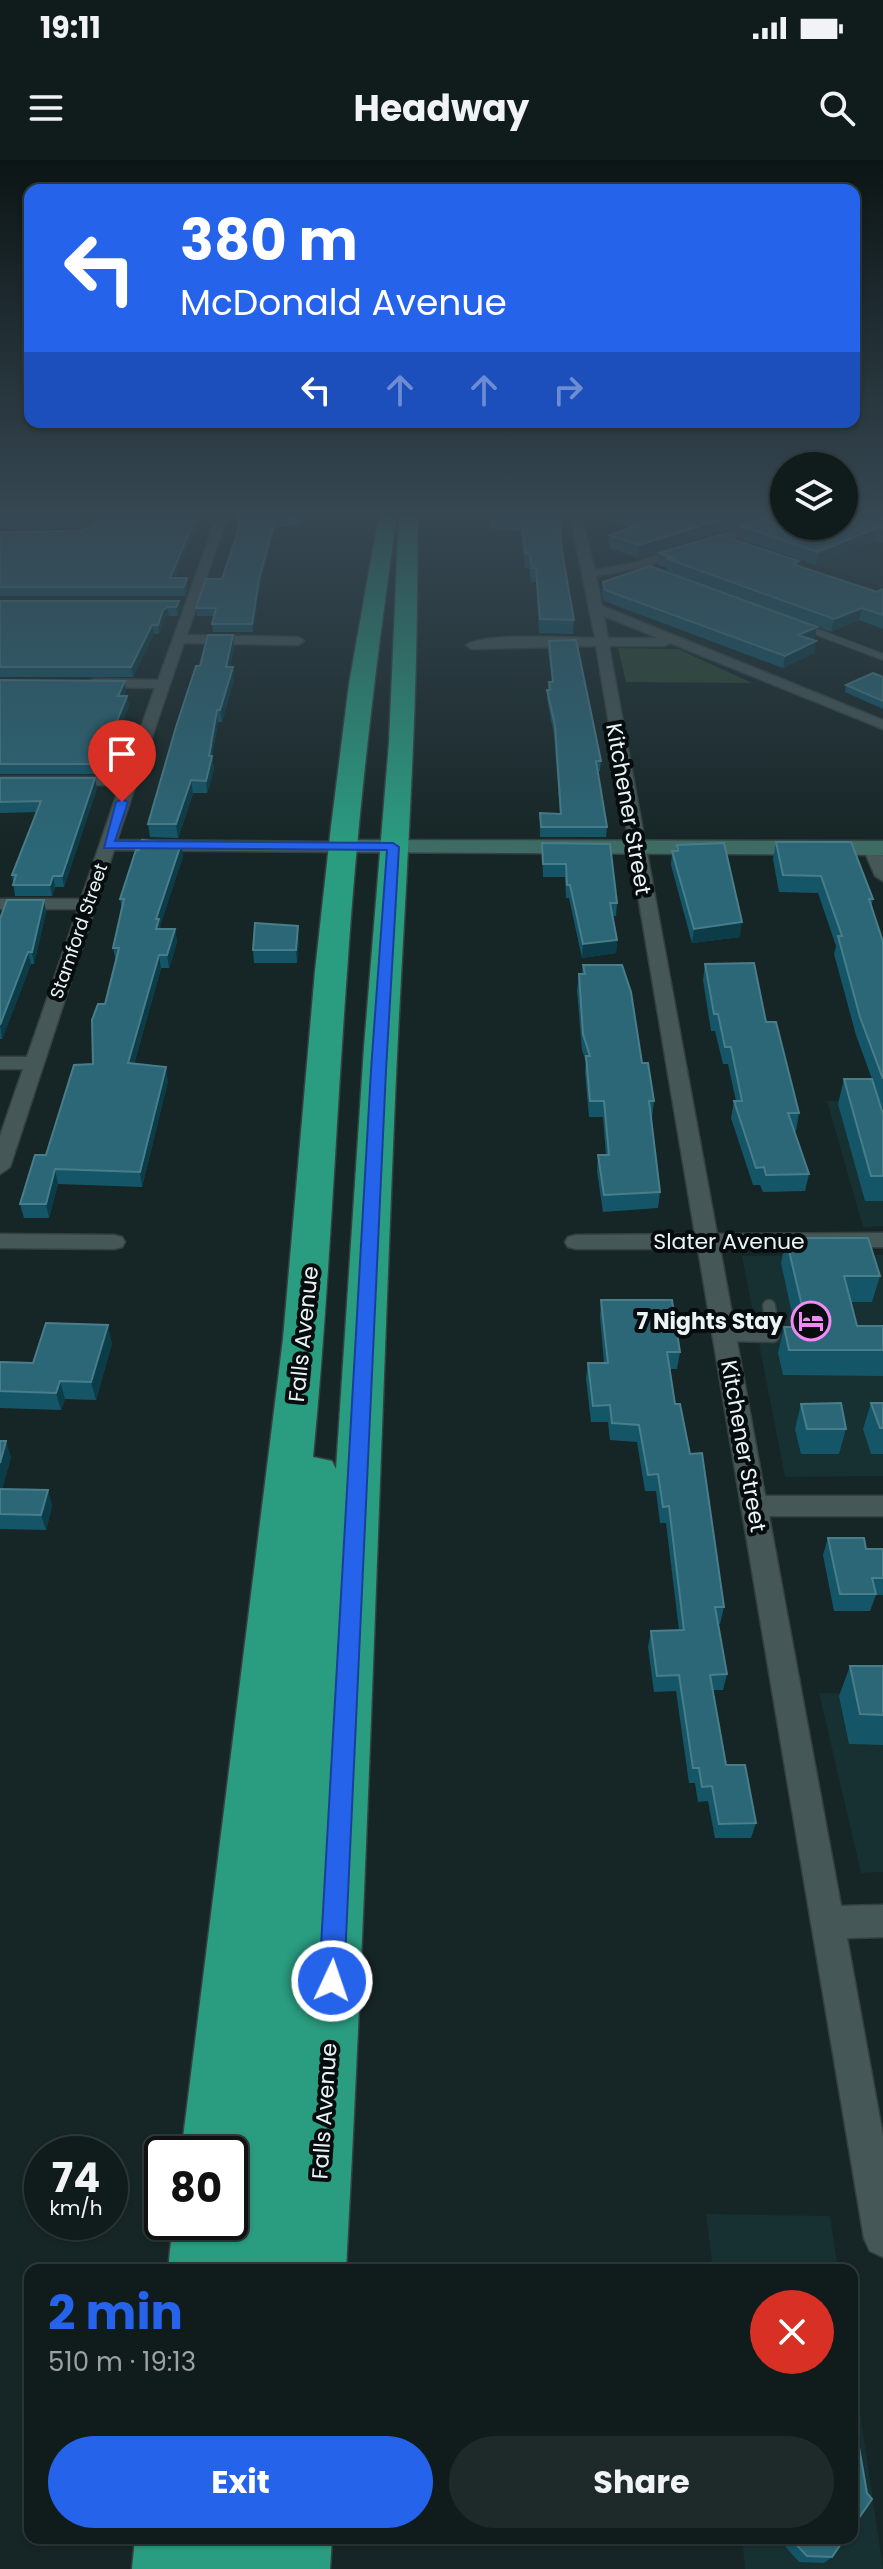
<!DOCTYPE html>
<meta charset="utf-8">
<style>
body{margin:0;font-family:Poppins,sans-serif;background:#1e2929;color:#f1f3f6;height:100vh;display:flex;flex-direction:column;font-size:30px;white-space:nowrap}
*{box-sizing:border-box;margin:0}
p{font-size:26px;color:#9ca1a3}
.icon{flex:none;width:44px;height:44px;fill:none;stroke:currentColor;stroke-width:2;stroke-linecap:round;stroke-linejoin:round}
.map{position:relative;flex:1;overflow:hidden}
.drawer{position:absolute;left:24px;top:2104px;width:834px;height:280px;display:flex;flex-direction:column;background:#101c1c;border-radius:16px;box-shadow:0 2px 6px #0004,0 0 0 2px #303a3b}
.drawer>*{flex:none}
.top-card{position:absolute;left:24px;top:24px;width:836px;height:244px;border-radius:16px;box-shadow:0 2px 6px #0004,0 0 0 2px #303a3b;background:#2563eb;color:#fff;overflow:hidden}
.buttons{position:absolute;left:770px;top:292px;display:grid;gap:16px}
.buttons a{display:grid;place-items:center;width:88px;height:88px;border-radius:50%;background:#101c1c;box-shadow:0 2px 6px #0004,0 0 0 2px #303a3b;font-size:40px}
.speed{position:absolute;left:24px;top:1976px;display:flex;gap:16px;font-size:40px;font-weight:700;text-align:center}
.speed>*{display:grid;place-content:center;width:104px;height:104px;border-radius:50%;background:#101c1c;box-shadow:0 2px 6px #0004,0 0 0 2px #303a3b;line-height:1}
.speed small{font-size:20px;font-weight:400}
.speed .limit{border:4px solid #111;border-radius:12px;background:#fff;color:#111}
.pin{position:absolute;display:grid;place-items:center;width:68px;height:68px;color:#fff;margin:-82px -34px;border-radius:50% 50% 50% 0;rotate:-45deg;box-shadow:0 0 8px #0007}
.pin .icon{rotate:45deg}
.me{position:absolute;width:88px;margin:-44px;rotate:3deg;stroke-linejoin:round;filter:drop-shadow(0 0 6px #0008)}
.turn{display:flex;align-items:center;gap:28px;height:168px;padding:0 24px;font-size:36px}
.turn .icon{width:104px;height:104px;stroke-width:2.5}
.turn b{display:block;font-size:56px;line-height:68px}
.lanes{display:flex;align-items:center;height:76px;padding:0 24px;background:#0003;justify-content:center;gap:40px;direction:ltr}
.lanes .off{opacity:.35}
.round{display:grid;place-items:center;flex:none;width:84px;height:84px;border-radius:42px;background:#1e2929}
.headline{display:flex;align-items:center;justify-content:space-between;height:136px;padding:0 24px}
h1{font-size:48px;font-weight:700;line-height:60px;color:#2563eb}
.button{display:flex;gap:16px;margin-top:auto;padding:16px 24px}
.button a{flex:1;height:92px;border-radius:48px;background:#2563eb;color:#fff;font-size:32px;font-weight:700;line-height:92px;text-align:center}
.button a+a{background:#1e2929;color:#f1f3f6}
.status{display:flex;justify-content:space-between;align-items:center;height:56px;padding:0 40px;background:#101c1c;direction:ltr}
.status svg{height:22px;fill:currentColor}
header{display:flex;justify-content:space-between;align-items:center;height:104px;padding:0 24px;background:#101c1c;font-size:36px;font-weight:700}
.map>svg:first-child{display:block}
.built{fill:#173031}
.green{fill:#2e4630}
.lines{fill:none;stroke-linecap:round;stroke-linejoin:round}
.lane-far1-casing{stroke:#354141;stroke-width:8}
.lane-casing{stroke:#354141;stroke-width:15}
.street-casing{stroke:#354141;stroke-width:3}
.secondary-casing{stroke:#354141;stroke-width:3}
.highway-casing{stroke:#354141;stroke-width:3}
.lane-far1{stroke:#465757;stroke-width:6}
.lane{stroke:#465757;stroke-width:12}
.street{fill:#465757;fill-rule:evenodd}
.secondary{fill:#3e6c64;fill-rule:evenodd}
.highway{fill:#2a9d81;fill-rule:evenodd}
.wall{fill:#145668}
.shaded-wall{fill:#0b3c47}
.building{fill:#2b6777;stroke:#497d8a;stroke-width:2}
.route{fill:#2563eb;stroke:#184099;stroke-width:2}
.labels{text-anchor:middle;stroke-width:8;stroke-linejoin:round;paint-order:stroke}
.far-street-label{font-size:18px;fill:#eaf4f4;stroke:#070d0e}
.street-label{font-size:22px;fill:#eaf4f4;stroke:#070d0e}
.poi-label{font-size:22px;font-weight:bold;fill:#eaf4f4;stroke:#070d0e;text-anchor:end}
</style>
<div class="status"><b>19:11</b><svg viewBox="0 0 49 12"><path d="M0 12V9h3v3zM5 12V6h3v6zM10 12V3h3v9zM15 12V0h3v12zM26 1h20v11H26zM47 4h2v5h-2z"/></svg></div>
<header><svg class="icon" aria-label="menu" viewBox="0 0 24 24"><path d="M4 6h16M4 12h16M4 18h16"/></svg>Headway<svg class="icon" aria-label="search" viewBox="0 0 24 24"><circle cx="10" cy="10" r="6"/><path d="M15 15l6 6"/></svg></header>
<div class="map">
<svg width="883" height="2409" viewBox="0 0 883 2409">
<rect width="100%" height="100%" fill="#162626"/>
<!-- built -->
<path class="built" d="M881 382 883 427 817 405Z
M883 940V1066L863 1067 827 941Z
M883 1095V1316L785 1317 742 1096Z
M819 1533 883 1534V1712L861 1713Z
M706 2054 830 2056 838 2110H713Z
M852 2196 883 2409H745L742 2378H852Z"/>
<!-- green -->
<path class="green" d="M618 488 678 489 752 523 626 522Z"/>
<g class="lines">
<defs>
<path id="lane-far1" d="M804 467 883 497"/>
<path id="lane" d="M724 1175 773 1176 769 1146"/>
<path id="street" d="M98 354H109L97 371 68 378 62 375 89 367Z
M218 354H228L187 475 298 477 304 481 298 485 184 483 117 680 343 682 351 687 343 692 114 690 10 1007 0 1014V976L23 909H0V897H27L78 749H0V739H81L120 625H0V617H123L155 528 94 527 87 523 94 519 158 520Z
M570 354H580L595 410 633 403 784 355V362L639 408 596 416 602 446 883 560V569L670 483 664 486H609L717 1074 883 1073V1087L720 1088 765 1336H883V1356H769L841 1746 883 1745V1777L847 1778 883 1976V2097L870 2091 864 2078 698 1089H576L568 1087 565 1082 568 1077 576 1075 695 1074 596 486 472 489 466 485C484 472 569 478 595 478ZM604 456 658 478H608Z
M871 683 877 685 883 697V721L875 716 863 688Z
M0 1074 114 1075 122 1077 125 1082 122 1087 114 1089 0 1088Z"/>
<path id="secondary" d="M343 680 883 681V695L335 692 332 687 335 682Z"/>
<path id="highway" d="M379 354H397C375 506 357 659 347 812 335 974 329 1135 313 1297L332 1301 336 1309 364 887 389 582 399 354H417C420 558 402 760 394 963 378 1345 367 1728 346 2110H168L173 2062H230L233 2018 230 2019V1994H181L283 1179 315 811 331 667 349 524Z
M135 2378H332L330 2409H132Z"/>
</defs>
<!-- lane-far1 casing -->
<use href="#lane-far1" class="lane-far1-casing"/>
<!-- lane casing -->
<use href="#lane" class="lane-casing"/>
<!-- street casing -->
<use href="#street" class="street-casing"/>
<!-- secondary casing -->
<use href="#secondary" class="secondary-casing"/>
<!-- highway casing -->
<use href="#highway" class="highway-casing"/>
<!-- lane-far1 -->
<use href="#lane-far1" class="lane-far1"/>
<!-- lane -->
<use href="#lane" class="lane"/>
<!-- street -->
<use href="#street" class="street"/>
<!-- secondary -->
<use href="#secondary" class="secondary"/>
<!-- highway -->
<use href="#highway" class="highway"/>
</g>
<!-- wall -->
<path class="wall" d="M0 354 91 359 87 365 79 368 0 369Z
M238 354H304L300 366 275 367 260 427 253 472H213L212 464 214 456H197L196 448 222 419 240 366H237Z
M487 354H559L562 392 574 460 573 474 539 473 536 422H531L529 408H525L520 371 491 369Z
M601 354H777L638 398 609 388 610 375 631 368 602 358Z
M883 354V383L876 381 816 405 740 379 741 366Z
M0 372 175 418 188 427 185 436H0Z
M659 393 799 401 798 406 877 432 883 429V469L859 460 831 472 667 411V408L658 405Z
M603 422 815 478 812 480 814 493 783 508 604 441 602 433Z
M0 441H179L180 450 178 456H169L164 459 159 474H154L133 517H0Z
M233 475 234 487 230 507 234 519 222 562H218L212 596 214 609 207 633H193L178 678 150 677 148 664 200 506Z
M549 481 601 601 600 611H598L607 667 606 677H540V653L560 654 554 575 547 539 549 522H552L548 490Z
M883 517V549L845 532 846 525Z
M0 520 126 531 124 536H127L129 546 101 614H0Z
M0 618 97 628 64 727H55L52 736H15L12 715 37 652 0 653Z
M776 682 873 739 871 747 883 782V950L872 921 883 954V1041H865L838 944 844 919H872L856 875 834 794 836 786 818 733 779 732 773 699Z
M542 683 617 743 616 756H612L617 780 616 793 582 798 569 738H566L565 717H543Z
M181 684 183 696 160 766 161 769H175L177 782 169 808H161L134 904 168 921 142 1027 58 1024 49 1058H24L20 1044 93 904 105 844 116 801 113 788 122 749 120 739Z
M677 685 740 777 692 783 671 705 672 691H676Z
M44 740 46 752 34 804H31L2 879H0V759Z
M299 778 297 803H254L253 790Z
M705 804 766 862 799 953 796 971H794L809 1014 805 1031 763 1032 760 1025H753L731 958 734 941H736L728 904H723L715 871H711L703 820Z
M583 805 642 903 654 941 652 958H651L660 1032 658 1048 603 1052 597 1011 598 995H606L603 957H589L585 912 586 902 582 890 577 830 579 814H582Z
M786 1078 880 1116 872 1142H851L857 1166H883V1216L783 1215 778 1193 784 1167H795L781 1103Z
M601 1140 680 1192 677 1209H670L675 1244 690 1294 724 1447 720 1464 718 1463 727 1514 723 1530H713L726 1605 756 1663 751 1678H715L708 1641 698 1642 695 1623H689L676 1531 654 1532 648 1487 651 1471 679 1470 666 1363H660L656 1331H645L637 1282 610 1280 608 1262H591L586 1219 588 1203H604L600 1157Z
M112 1183 96 1240 65 1239 61 1250 0 1248V1202L33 1203Z
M871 1243H883V1294H871L863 1269Z
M801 1244 846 1269 839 1294H801L795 1269Z
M0 1281 11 1297 2 1329 48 1330 52 1346 46 1370 0 1369Z
M828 1378 866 1389H883V1435H876L870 1451H834L823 1395Z
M850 1506H883V1585L849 1584 839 1536Z
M778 2378H845L832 2397 824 2403 799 2402Z"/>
<!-- shaded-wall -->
<path class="shaded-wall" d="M87 354H90L91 359 87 365 79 368 78 359Z
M197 354H202L171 427 170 418Z
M738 354H777L638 398 639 385Z
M275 360V367L260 427 253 472 252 464 259 419Z
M879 367 876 381 816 405 818 392Z
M187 418 188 427 185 436 184 427Z
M179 441 180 450 178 456 176 447Z
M167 447 169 456 164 459 159 474 158 465 163 450Z
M862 448 859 460 831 472 834 459Z
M152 465 154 474 133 517 131 507Z
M817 467 815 478 796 486 798 475Z
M233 475 234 487 228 519 226 507Z
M816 481 814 493 783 508 785 496Z
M233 507 234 519 222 562 220 550Z
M125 521 126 531 120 546 118 536Z
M127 536 129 546 101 614 100 604Z
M217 550 218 562 212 596 214 609 207 633 206 621Z
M95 618 97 628 64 727 62 716Z
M191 620 193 633 178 678 176 664Z
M181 684 183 696 160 766 161 772 158 782 156 759Z
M53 716 55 727 52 736 50 725Z
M44 740 46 752 34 804 32 792Z
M742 762 740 777 692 783 694 769Z
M298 766 299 778 297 803 296 790Z
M175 769 177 782 169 808 167 795Z
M617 780 616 793 582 798 583 784Z
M28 792 31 804 2 879 0 865Z
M159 795 161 808 130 917 128 903Z
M166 907 168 921 142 1027 140 1012Z
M55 1009 58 1024 49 1058 46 1044Z
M108 1165 112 1183 96 1240 91 1222Z
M60 1221 65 1239 61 1250 56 1233Z
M6 1281 11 1297 0 1338V1303Z
M48 1330 52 1346 46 1370 41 1355Z"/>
<!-- building -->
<path class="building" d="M0 354H87L78 359 0 360Z
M105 354H197L170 418H187L184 427H0V372L81 371 98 364Z
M238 354H301L300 358 275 360 259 419 252 464H212L216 448H196L206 419H222L242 359H237Z
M491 354H559L562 392 574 460 540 459 536 408H532L530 394H526L521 358 491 356Z
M630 354H738L639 385 610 375 650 361Z
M780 354H784V366H844V354H883V369L879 367 818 392 741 366Z
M720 375 799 401 792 404 877 432 883 429V455L862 448 834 459 668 399 673 398 659 393Z
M650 406 817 467 798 475 816 481 785 496 605 430 603 422Z
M0 441H179L176 447H167L163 450 158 465H152L131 507H0Z
M208 475H233L226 507H233L220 550H217L209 596H212L206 621 191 620 176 664H148L176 567 196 506H200Z
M576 480 601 601H596L607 667H541L540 653 561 654 555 565 547 530H550L549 522H553L549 481Z
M873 513 883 517V541L846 525Z
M0 520 125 521 118 536H127L100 604H0Z
M0 618H95L62 716H53L50 725H13L16 715H12L41 641 0 642Z
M142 680 181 684 156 759H159L156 769H175L167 795H159L128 903 166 907 140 1012 55 1009 46 1044H20L35 995H46L74 905 93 904 92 860 98 844H105L119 788H113L124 739H120L136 690H139Z
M776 682H851L873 739H869L883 782V919L860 857 838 776H842L821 716 783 715Z
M542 683 610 684 617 743H610L617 780 583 784 570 725H567L566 704H543Z
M724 683 742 762 694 769 672 691H678L677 685Z
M7 740H44L32 792H28L0 865V759Z
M255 763 298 766 296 790H253Z
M754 803 766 862H776L799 953H788L809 1014 766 1015 764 1007 756 1008 734 941H742L731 887H725L718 854H714L705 804Z
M583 805H622L631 832 642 903H648L654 941H649L660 1032 604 1035 598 995H609L604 941H590L586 896H590L583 874 579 814H585Z
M844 919H872L883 954V1016H871Z
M786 1078H868L880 1116H844L857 1166H883V1190H789L784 1167H807Z
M601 1140H672L680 1192H667L675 1244H680L690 1294 702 1293 724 1447H715L727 1514 710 1515 726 1605H745L756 1663 719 1664 712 1626 702 1627 699 1608H693L679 1515 657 1516 651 1471 684 1470 669 1346 663 1347 658 1314 648 1315 639 1265 612 1263 610 1245 593 1246 588 1203H608Z
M46 1163 108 1165 91 1222 60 1221 56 1233 0 1231V1202L33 1203Z
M841 1243 846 1269H807L801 1244Z
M871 1243H883V1268H880Z
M0 1281H6L0 1303Z
M0 1329 48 1330 41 1355 0 1354Z
M828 1378H864L866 1389H883V1418H872L876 1434H840Z
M850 1506H883V1555L860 1554Z
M852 2247 867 2333 872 2339 852 2368Z
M790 2378H845L832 2397 807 2396Z"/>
<!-- sky -->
<linearGradient id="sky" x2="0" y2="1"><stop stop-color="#0c1515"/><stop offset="0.51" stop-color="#364752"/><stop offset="1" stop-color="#364752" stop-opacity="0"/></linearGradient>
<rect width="883" height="691" fill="url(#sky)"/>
<!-- route -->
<path class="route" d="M122 639 128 642 115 681 393 683 399 687 386 910 344 1821 341 1830 332 1834 323 1830 319 1821 371 910 387 690 104 688 116 642Z"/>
<!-- icons -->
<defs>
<symbol id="hotel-ring" viewBox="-11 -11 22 22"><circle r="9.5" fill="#070d0e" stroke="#f08bf5" stroke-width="1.5"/><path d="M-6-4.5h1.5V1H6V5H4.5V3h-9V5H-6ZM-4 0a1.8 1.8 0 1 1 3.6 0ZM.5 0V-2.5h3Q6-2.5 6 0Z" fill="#f08bf5"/></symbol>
</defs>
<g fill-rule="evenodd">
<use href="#hotel-ring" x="789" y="1139" width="44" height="44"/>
</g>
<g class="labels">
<!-- far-street labels -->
<g class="far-street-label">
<text transform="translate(79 771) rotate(-71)" y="6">Stamford Street</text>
</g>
<!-- street labels -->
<g class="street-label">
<text transform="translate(629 649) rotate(80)" y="8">Kitchener Street</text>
<text x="729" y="1089">Slater Avenue</text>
<text transform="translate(303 1174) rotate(-84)" y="8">Falls Avenue</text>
<text transform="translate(744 1286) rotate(80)" y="8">Kitchener Street</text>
<text transform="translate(324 1951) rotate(-86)" y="8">Falls Avenue</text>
</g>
<!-- poi labels -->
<g class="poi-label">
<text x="783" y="1169">7 Nights Stay</text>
</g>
</g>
</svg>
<div class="buttons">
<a><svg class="icon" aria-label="layers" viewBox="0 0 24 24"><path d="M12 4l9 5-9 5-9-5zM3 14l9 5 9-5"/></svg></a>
</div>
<div class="speed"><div>74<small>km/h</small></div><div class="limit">80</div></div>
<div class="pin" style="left:122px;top:642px;background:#d93025"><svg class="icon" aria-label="arrive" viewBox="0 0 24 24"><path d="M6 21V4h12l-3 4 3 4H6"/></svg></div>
<svg class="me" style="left:332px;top:1821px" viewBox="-20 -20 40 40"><circle r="17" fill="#2563eb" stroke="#fff" stroke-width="3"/><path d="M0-11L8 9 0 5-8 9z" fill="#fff"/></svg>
<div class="top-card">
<div class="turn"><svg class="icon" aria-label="left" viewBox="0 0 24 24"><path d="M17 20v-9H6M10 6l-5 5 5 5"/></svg><div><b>380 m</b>McDonald Avenue</div></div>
<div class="lanes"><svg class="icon" aria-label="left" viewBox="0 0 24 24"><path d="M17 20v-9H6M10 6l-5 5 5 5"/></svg><svg class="icon off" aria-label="ahead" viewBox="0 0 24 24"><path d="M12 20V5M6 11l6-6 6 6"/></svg><svg class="icon off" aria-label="ahead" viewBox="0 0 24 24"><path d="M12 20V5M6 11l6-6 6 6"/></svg><svg class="icon off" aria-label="right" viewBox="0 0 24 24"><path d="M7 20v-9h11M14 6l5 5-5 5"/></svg></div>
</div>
<section class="drawer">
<div class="headline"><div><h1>2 min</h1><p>510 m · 19:13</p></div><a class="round" style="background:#d93025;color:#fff"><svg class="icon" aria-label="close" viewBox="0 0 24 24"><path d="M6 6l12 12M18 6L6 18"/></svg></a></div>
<div class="button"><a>Exit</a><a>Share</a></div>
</section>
</div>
